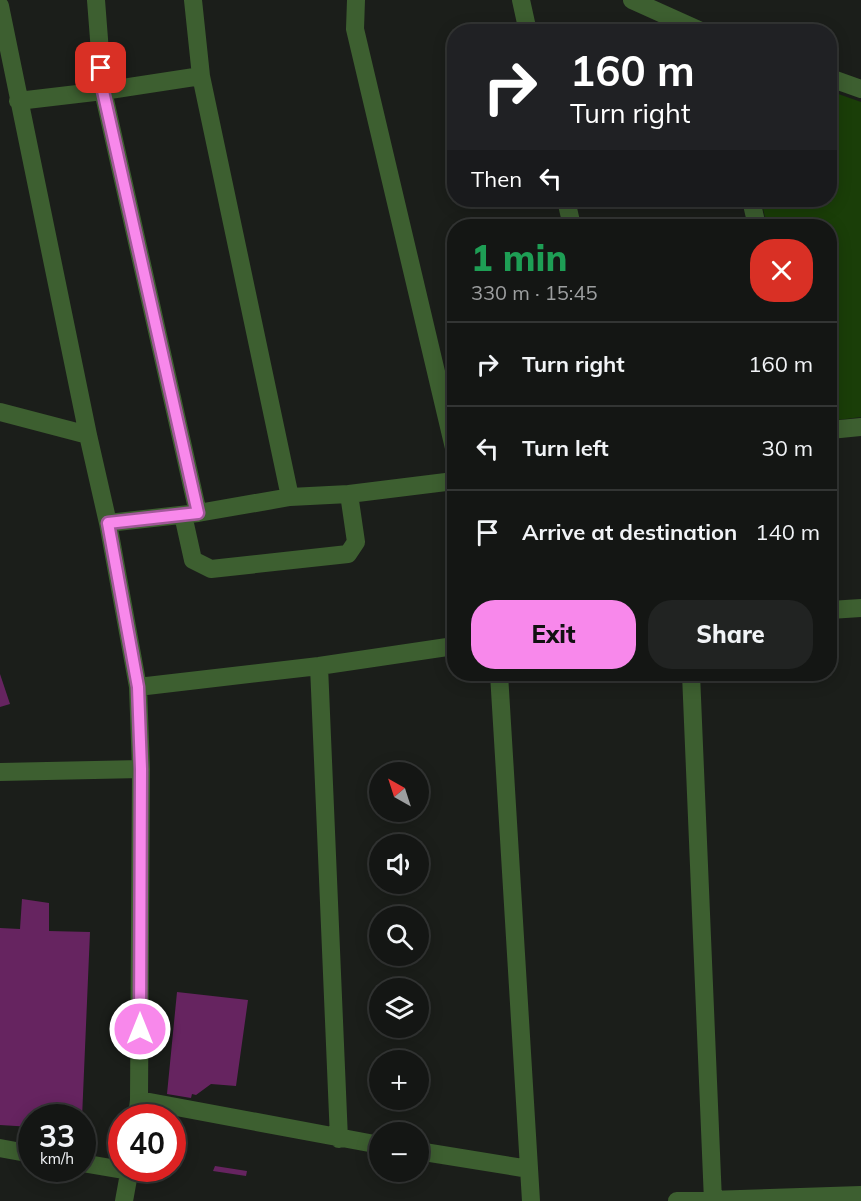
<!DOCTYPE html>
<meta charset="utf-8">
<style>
body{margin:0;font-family:Mulish,sans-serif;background:#212322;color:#f1f3f6;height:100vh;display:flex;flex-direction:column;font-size:22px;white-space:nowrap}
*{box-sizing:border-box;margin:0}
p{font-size:20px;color:#9d9fa0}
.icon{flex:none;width:33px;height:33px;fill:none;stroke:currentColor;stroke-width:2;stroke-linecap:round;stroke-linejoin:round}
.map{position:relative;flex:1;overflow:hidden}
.drawer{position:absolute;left:447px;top:219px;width:390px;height:462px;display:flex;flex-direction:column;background:#141614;border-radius:24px;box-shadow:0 3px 15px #0003,0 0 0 2px #333534}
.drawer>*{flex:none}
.banner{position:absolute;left:447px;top:24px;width:390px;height:183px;border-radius:24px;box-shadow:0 3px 15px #0003,0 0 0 2px #333534;background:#202124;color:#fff;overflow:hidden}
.needle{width:39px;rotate:321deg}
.controls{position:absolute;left:369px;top:762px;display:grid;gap:12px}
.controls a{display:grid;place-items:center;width:60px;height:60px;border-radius:50%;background:#141614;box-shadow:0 3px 15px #0003,0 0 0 2px #333534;font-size:30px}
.speed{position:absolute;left:18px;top:1104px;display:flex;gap:12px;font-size:30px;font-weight:700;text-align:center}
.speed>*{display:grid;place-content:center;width:78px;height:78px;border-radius:50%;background:#141614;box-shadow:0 3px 15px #0003,0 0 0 2px #333534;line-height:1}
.speed small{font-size:15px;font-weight:400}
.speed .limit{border:9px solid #d22;background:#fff;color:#111}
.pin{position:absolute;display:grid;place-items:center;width:51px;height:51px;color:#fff;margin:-26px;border-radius:12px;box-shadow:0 3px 9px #0006}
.me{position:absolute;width:66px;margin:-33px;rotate:0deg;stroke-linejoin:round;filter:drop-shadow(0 0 4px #0008)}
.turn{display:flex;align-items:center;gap:21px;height:126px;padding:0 24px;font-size:27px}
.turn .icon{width:78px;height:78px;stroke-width:2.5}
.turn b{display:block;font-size:42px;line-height:51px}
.then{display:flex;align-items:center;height:57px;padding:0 24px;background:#0003;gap:12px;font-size:22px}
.round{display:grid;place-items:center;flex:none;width:63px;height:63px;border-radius:24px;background:#212322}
.summary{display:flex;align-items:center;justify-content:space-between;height:102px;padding:0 24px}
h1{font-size:36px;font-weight:800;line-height:45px;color:#1e9e55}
.button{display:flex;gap:12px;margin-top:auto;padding:12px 24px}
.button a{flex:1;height:69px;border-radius:24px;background:#f888eb;color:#111;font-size:24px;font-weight:800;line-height:69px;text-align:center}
.button a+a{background:#212322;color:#f1f3f6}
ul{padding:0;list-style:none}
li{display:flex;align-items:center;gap:18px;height:84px;padding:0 24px;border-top:2px solid #333534}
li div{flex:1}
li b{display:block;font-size:22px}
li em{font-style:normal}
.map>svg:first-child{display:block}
.green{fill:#1a3e08}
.building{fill:#662460}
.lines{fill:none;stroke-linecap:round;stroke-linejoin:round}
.minor{stroke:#3d5f30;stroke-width:18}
.route-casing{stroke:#a15899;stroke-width:15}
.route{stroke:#f888eb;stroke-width:10}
</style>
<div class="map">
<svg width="861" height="1201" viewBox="0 0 861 1201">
<rect width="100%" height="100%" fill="#1b1e1a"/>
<!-- green -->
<path class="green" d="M830 91 861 102V417L830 421V226H767L761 200H830Z"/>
<!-- building -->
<path class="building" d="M0 674 10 704 0 707Z
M22 899 49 903V931L90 932 82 1118H32V1127L0 1125V928L20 929Z
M177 992 248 1000 236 1086 211 1084 196 1095 192 1094 191 1098 167 1094Z
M215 1166 247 1171 246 1176 213 1171Z"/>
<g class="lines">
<!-- minor -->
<path class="minor" d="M96 0 103 91 198 513
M193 0 201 76 290 497
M356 0 355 29 454 448
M521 0 528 32
M632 0 703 32
M0 6 88 435 108 523 138 687 141 769 139 1100 137 1118
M830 78 861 89
M18 101 103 91 201 76
M566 200 572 226
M751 200 757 226
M0 412 88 435
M830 430 861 427
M183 515 193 560 211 569 348 554 356 542 349 494
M108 523 198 513 290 497 349 494 454 481
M830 610 861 608
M319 666 339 1139
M499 674 531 1201
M691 674 713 1201
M138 687 319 666 454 646
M0 772 141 769
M139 1100 380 1145
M0 1148 32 1154
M418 1151 529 1169
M82 1163 129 1171
M124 1201 130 1168
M677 1201 861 1195"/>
</g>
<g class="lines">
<defs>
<path id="route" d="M101 68 103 91 198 513 108 523 138 687 141 769 140 1029"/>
</defs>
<!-- route casing -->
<use href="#route" class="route-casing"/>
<!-- route -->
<use href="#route" class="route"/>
</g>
</svg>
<div class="controls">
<a><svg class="needle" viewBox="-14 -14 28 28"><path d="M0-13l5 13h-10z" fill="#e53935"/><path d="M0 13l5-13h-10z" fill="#9d9fa0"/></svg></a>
<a><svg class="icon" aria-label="sound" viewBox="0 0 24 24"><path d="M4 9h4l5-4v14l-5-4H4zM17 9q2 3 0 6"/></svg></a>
<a><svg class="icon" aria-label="search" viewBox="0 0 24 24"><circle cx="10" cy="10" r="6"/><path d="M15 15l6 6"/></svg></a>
<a><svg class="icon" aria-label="layers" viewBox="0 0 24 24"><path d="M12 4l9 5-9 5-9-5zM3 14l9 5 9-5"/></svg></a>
<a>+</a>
<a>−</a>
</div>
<div class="speed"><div>33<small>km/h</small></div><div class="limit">40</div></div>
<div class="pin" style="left:101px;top:68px;background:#d93025"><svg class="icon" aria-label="arrive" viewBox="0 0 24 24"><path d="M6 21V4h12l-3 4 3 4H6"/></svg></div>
<svg class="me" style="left:140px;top:1029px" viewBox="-20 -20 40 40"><circle r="17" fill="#f888eb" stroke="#fff" stroke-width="3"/><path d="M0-11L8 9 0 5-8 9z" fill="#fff"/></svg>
<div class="banner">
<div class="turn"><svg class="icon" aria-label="right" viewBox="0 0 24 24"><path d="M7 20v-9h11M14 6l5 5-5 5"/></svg><div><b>160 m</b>Turn right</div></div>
<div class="then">Then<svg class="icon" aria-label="left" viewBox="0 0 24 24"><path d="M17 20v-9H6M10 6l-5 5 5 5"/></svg></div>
</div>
<section class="drawer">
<div class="summary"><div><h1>1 min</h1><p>330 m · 15:45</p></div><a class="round" style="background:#d93025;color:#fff"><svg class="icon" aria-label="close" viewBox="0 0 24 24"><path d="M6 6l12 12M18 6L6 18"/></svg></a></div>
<ul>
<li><svg class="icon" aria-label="right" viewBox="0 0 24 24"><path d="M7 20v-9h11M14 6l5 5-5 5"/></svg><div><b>Turn right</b></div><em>160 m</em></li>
<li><svg class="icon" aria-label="left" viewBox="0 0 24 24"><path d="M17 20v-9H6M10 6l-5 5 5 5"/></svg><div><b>Turn left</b></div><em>30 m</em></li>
<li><svg class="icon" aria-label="arrive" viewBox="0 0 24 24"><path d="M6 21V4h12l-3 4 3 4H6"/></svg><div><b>Arrive at destination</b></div><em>140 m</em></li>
</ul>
<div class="button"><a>Exit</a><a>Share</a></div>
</section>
</div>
